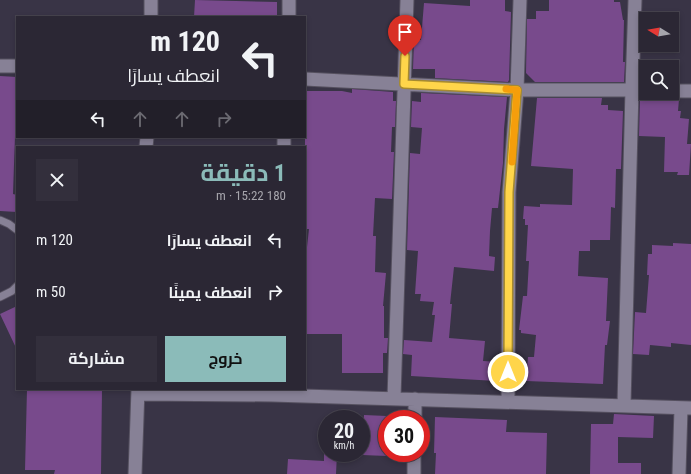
<!DOCTYPE html>
<html lang="ar">
<meta charset="utf-8">
<style>
body{margin:0;font-family:"Roboto Condensed",Cairo,sans-serif;background:#332f3c;color:#f1f3f6;direction:rtl;height:100vh;display:flex;flex-direction:column;font-size:15px;white-space:nowrap}
*{box-sizing:border-box;margin:0}
p{font-size:13px;color:#a6a5ac}
.icon{flex:none;width:22px;height:22px;fill:none;stroke:currentColor;stroke-width:2;stroke-linecap:round;stroke-linejoin:round}
.map{position:relative;flex:1;overflow:hidden;direction:ltr}
.sheet{position:absolute;left:16px;top:146px;width:290px;height:244px;display:flex;flex-direction:column;background:#2b2734;border-radius:0px;box-shadow:0 2px 6px #0003,0 0 0 1px #47444f;direction:rtl}
.sheet>*{flex:none}
.guide{position:absolute;left:16px;top:16px;width:290px;height:122px;border-radius:0px;box-shadow:0 2px 6px #0003,0 0 0 1px #47444f;direction:rtl;background:#2b2734;color:#f1f3f6;overflow:hidden}
.needle{width:26px;rotate:281deg}
.fabs{position:absolute;left:639px;top:12px;display:grid;gap:8px}
.fabs a{display:grid;place-items:center;width:40px;height:40px;border-radius:0px;background:#2b2734;box-shadow:0 2px 6px #0003,0 0 0 1px #47444f;font-size:20px}
.speed{position:absolute;left:318px;top:410px;display:flex;gap:8px;font-size:20px;font-weight:700;text-align:center}
.speed>*{display:grid;place-content:center;width:52px;height:52px;border-radius:50%;background:#2b2734;box-shadow:0 2px 6px #0003,0 0 0 1px #47444f;line-height:1}
.speed small{font-size:10px;font-weight:400}
.speed .limit{border:6px solid #d22;background:#fff;color:#111}
.pin{position:absolute;display:grid;place-items:center;width:34px;height:34px;color:#fff;margin:-41px -17px;border-radius:50% 50% 50% 0;rotate:-45deg;box-shadow:0 0 4px #0007}
.pin .icon{rotate:45deg}
.me{position:absolute;width:44px;margin:-22px;rotate:0deg;stroke-linejoin:round;filter:drop-shadow(0 0 3px #0008)}
.turn{display:flex;align-items:center;gap:14px;height:84px;padding:0 20px;font-size:18px}
.turn .icon{width:52px;height:52px;stroke-width:2.5}
.turn b{display:block;font-size:28px;line-height:34px}
.lanes{display:flex;align-items:center;height:38px;padding:0 20px;background:#0003;justify-content:center;gap:20px;direction:ltr}
.lanes .off{opacity:.35}
.round{display:grid;place-items:center;flex:none;width:42px;height:42px;border-radius:0px;background:#332f3c}
.summary{display:flex;align-items:center;justify-content:space-between;height:68px;padding:0 20px}
h1{font-size:24px;font-weight:700;line-height:30px;color:#8bbbb9}
.button{display:flex;gap:8px;margin-top:auto;padding:8px 20px}
.button a{flex:1;height:46px;border-radius:0px;background:#8bbbb9;color:#111;font-size:16px;font-weight:700;line-height:46px;text-align:center}
.button a+a{background:#332f3c;color:#f1f3f6}
ul{padding:0;list-style:none}
li{display:flex;align-items:center;gap:12px;height:52px;padding:0 20px}
li div{flex:1}
li b{display:block;font-size:15px}
li em{font-style:normal}
.map>svg:first-child{display:block}
.building{fill:#784a8c}
.lines{fill:none;stroke-linecap:round;stroke-linejoin:round}
.service-casing{stroke:#55505f;stroke-width:9}
.minor-casing{stroke:#55505f;stroke-width:15}
.service{stroke:#878196;stroke-width:7}
.minor{stroke:#878196;stroke-width:13}
.route-casing{stroke:#a68a30;stroke-width:10}
.route{stroke:#ffd54a;stroke-width:7}
.slow{stroke:#f59e0b;stroke-width:7}
</style>
<div class="map">
<svg width="691" height="474" viewBox="0 0 691 474">
<rect width="100%" height="100%" fill="#393446"/>
<!-- building -->
<path class="building" d="M195 0 277 2V17H194Z
M470 0H505V11L511 12 509 80 508 82 435 78V69H413L414 40H421L424 3 470 6Z
M549 0H614V2H620L623 20H624L623 62H625L624 82H535L526 73 527 19H536V11H549Z
M0 76 17 77 13 194 17 195V212L0 211Z
M352 89 393 92V101H396L395 127H392L391 152H394L392 199 375 198 373 236H376L375 272 386 273 383 306H384V338H388L387 353H383V373H342V334H305V265L309 229H305V91H342L352 93Z
M421 93 507 97 504 129 503 163 498 208H492L490 231 489 256 495 257 494 271 454 267 450 304H452L449 338 485 341 483 361 498 362 496 381 411 376 412 355 403 354 404 340 432 342 435 315H432L434 302 420 301 421 294H415L418 251 407 250 410 153 420 154 422 128 411 127 412 101 421 102Z
M653 93 665 94 668 98 679 99 678 111H681L680 118 689 119 687 144H691L689 175H677L678 172H664L665 137 639 136 640 98 650 97Z
M537 98H602L601 105H608V110L623 111 621 169H616L615 208 611 207 610 240H590V251H579L578 276 608 278 606 321H610L607 345H605L603 384 526 381 528 357H534L536 335 521 333V330H519L523 296H527L529 261H526L528 225H525V219H523L524 206 540 207V204L572 205 573 169 531 166Z
M673 243 691 244V345L671 343V347L650 345 649 355 633 354 635 312 646 313 649 275H647L648 254H652V245L673 246Z
M17 306V350L0 314Z
M27 389H102L101 474H54L55 470H25Z
M614 414 654 416 653 438 618 437V463H641V474H590L591 424H613Z
M364 415 387 416V456L362 455Z
M435 417 507 420 506 432 547 433 546 474H435L436 453H434Z
M324 453H337L336 474H287L288 459 324 461Z"/>
<g class="lines">
<defs>
<path id="service" d="M0 220 9 224 17 230
M0 297 12 291 17 286"/>
<path id="minor" d="M151 17V0
M289 17V0
M0 66H17
M305 79 517 90H646
M672 91H691
M146 147 147 137
M284 147V137
M138 394 272 395 691 408
M394 398 407 0
M508 402 509 192 517 90 520 0
M624 405 632 89 635 0
M415 419V399
M135 474 138 389
M414 474V453
M679 474 681 408"/>
</defs>
<!-- service casing -->
<use href="#service" class="service-casing"/>
<!-- minor casing -->
<use href="#minor" class="minor-casing"/>
<!-- service -->
<use href="#service" class="service"/>
<!-- minor -->
<use href="#minor" class="minor"/>
</g>
<g class="lines">
<defs>
<path id="route" d="M405 56 404 84 517 90 509 192 508 372"/>
</defs>
<!-- route casing -->
<use href="#route" class="route-casing"/>
<!-- route -->
<use href="#route" class="route"/>
<!-- slow -->
<path class="slow" d="M506 89 517 90 512 162"/>
</g>
</svg>
<div class="fabs">
<a><svg class="needle" viewBox="-14 -14 28 28"><path d="M0-13l5 13h-10z" fill="#e53935"/><path d="M0 13l5-13h-10z" fill="#a6a5ac"/></svg></a>
<a><svg class="icon" aria-label="search" viewBox="0 0 24 24"><circle cx="10" cy="10" r="6"/><path d="M15 15l6 6"/></svg></a>
</div>
<div class="speed"><div>20<small>km/h</small></div><div class="limit">30</div></div>
<div class="pin" style="left:405px;top:56px;background:#d93025"><svg class="icon" aria-label="arrive" viewBox="0 0 24 24"><path d="M6 21V4h12l-3 4 3 4H6"/></svg></div>
<svg class="me" style="left:508px;top:372px" viewBox="-20 -20 40 40"><circle r="17" fill="#ffd54a" stroke="#fff" stroke-width="3"/><path d="M0-11L8 9 0 5-8 9z" fill="#fff"/></svg>
<div class="guide">
<div class="turn"><svg class="icon" aria-label="left" viewBox="0 0 24 24"><path d="M17 20v-9H6M10 6l-5 5 5 5"/></svg><div><b>120 m</b>انعطف يسارًا</div></div>
<div class="lanes"><svg class="icon" aria-label="left" viewBox="0 0 24 24"><path d="M17 20v-9H6M10 6l-5 5 5 5"/></svg><svg class="icon off" aria-label="ahead" viewBox="0 0 24 24"><path d="M12 20V5M6 11l6-6 6 6"/></svg><svg class="icon off" aria-label="ahead" viewBox="0 0 24 24"><path d="M12 20V5M6 11l6-6 6 6"/></svg><svg class="icon off" aria-label="right" viewBox="0 0 24 24"><path d="M7 20v-9h11M14 6l5 5-5 5"/></svg></div>
</div>
<section class="sheet">
<div class="summary"><div><h1>1 دقيقة</h1><p>180 m · 15:22</p></div><a class="round"><svg class="icon" aria-label="close" viewBox="0 0 24 24"><path d="M6 6l12 12M18 6L6 18"/></svg></a></div>
<ul>
<li><svg class="icon" aria-label="left" viewBox="0 0 24 24"><path d="M17 20v-9H6M10 6l-5 5 5 5"/></svg><div><b>انعطف يسارًا</b></div><em>120 m</em></li>
<li><svg class="icon" aria-label="right" viewBox="0 0 24 24"><path d="M7 20v-9h11M14 6l5 5-5 5"/></svg><div><b>انعطف يمينًا</b></div><em>50 m</em></li>
</ul>
<div class="button"><a>خروج</a><a>مشاركة</a></div>
</section>
</div>
